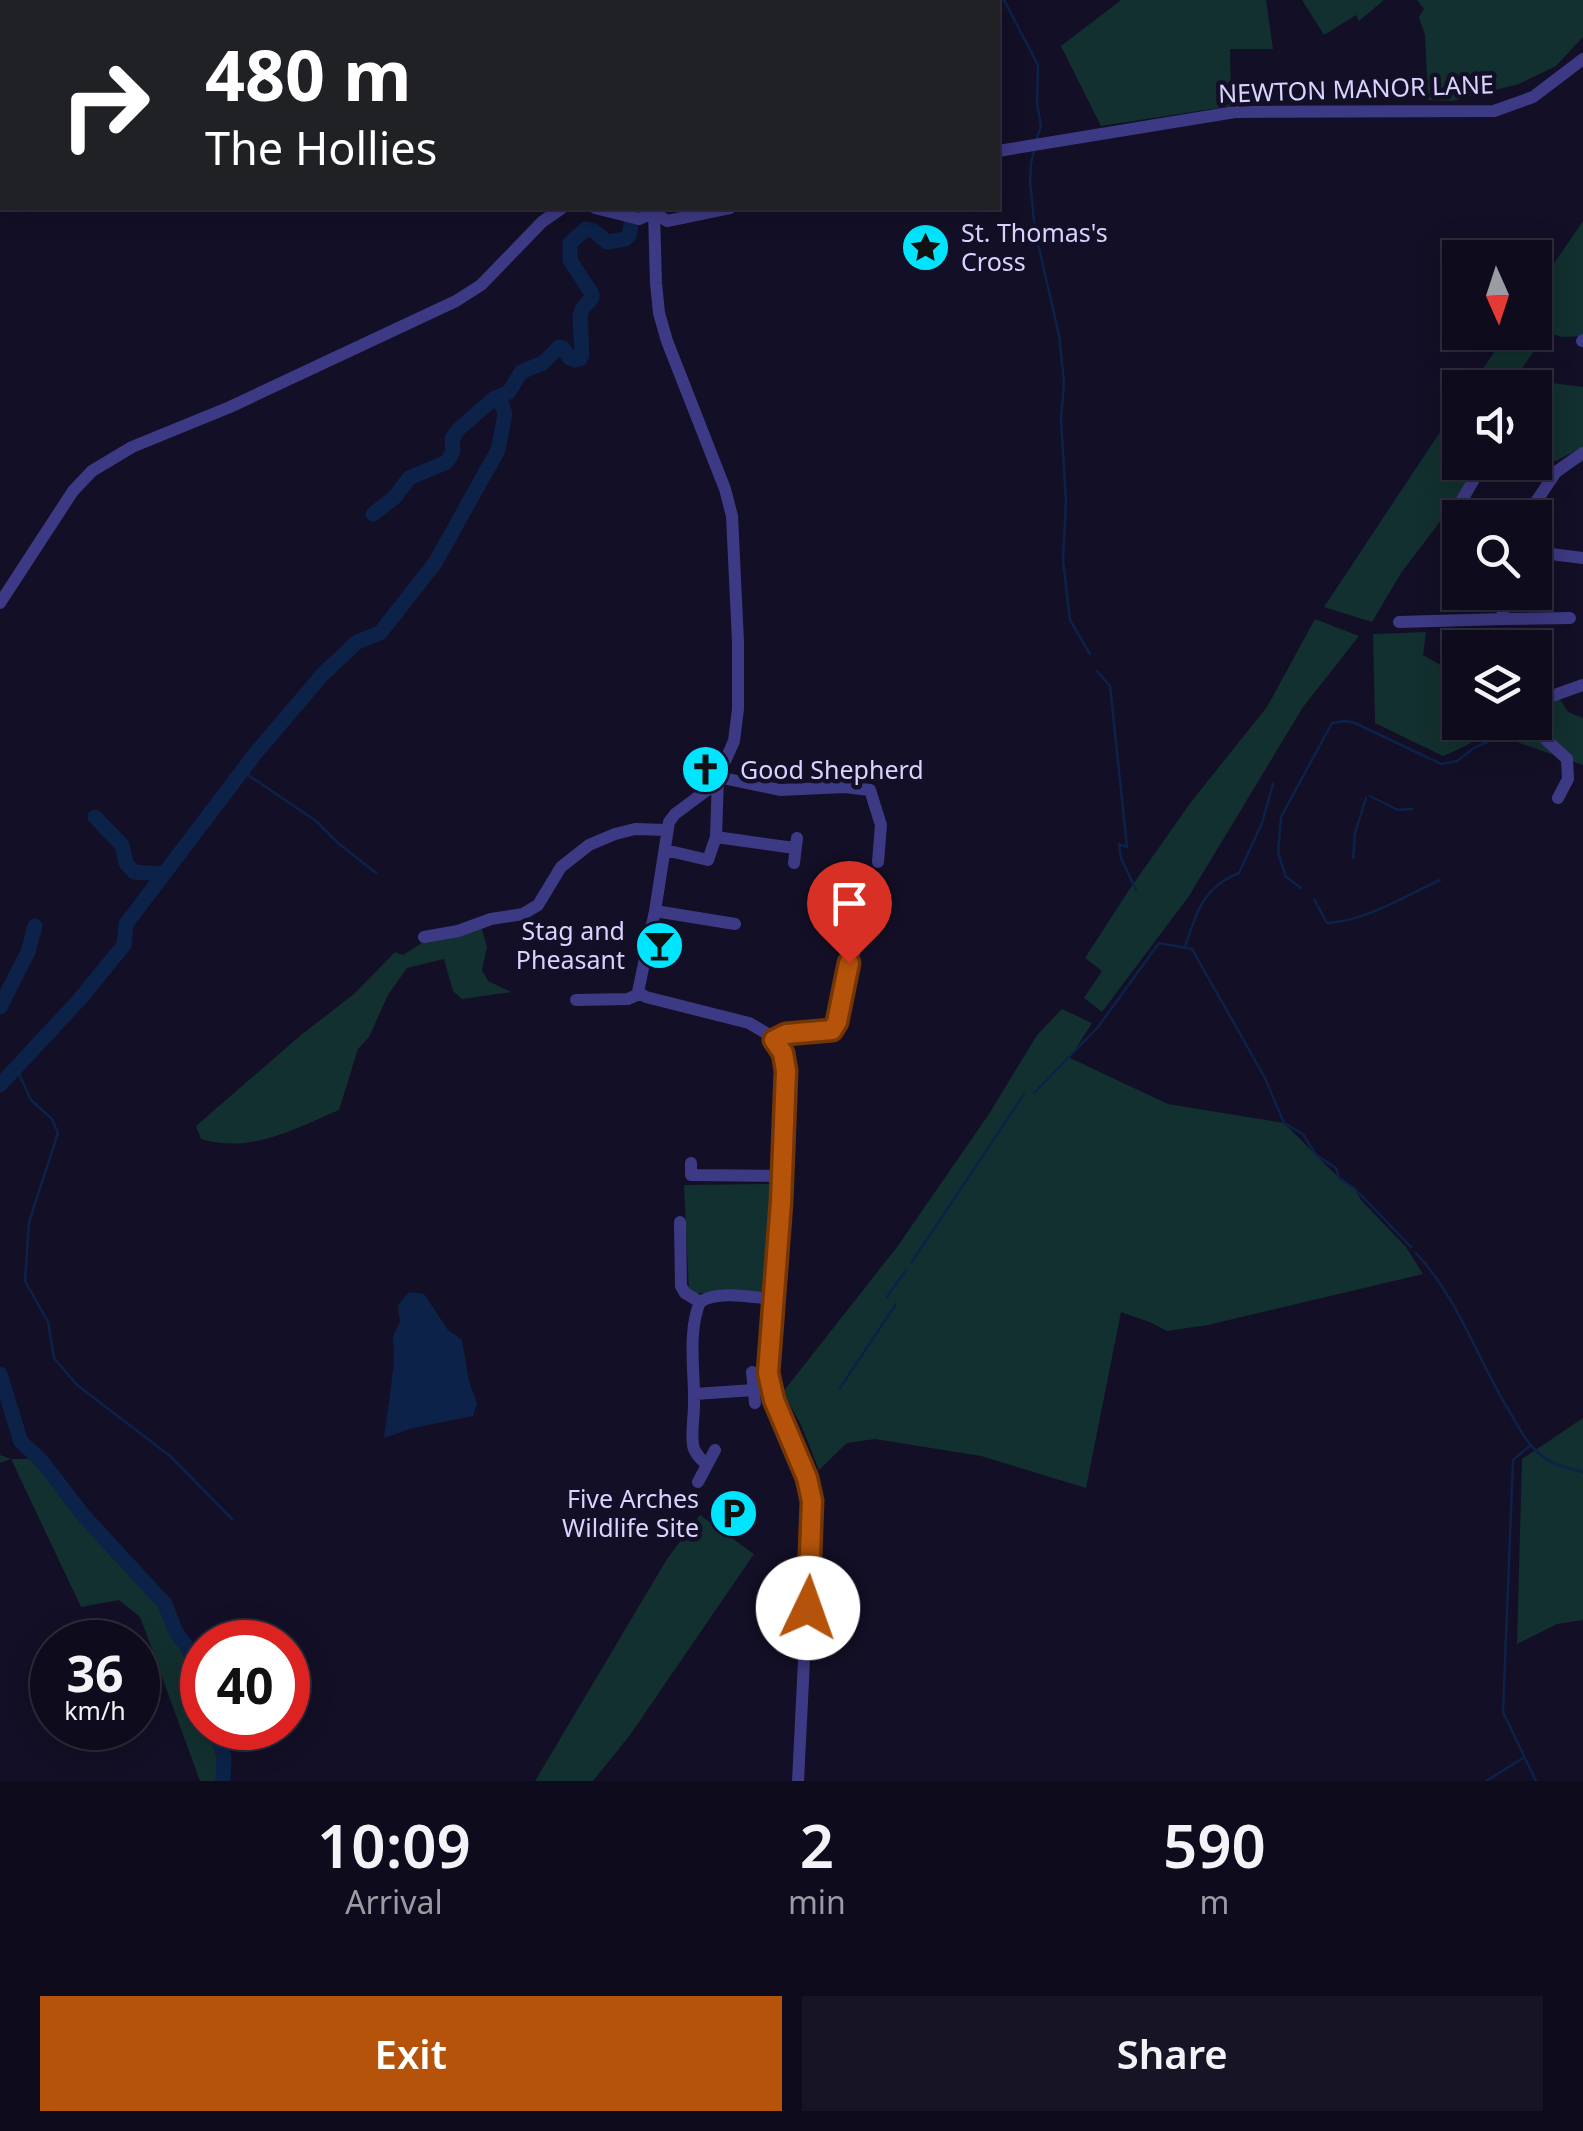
<!DOCTYPE html>
<style>
body{margin:0;font-family:"Noto Sans",sans-serif;background:#171425;color:#f1f3f6;height:100vh;display:flex;flex-direction:column;font-size:38px;white-space:nowrap}
*{box-sizing:border-box;margin:0}
p{font-size:32px;color:#9b9ba3}
.icon{flex:none;width:55px;height:55px;fill:none;stroke:currentColor;stroke-width:2;stroke-linecap:round;stroke-linejoin:round}
.map{position:relative;height:1781px;overflow:hidden}
.panel{display:flex;flex-direction:column;background:#0e0b1c;flex:1}
.panel>*{flex:none}
.banner{position:absolute;left:0px;top:0px;width:1000px;height:210px;box-shadow:0 5px 25px #0003,0 0 0 2px #2e2b3b;background:#202124;color:#fff;overflow:hidden}
.needle{width:65px;rotate:177deg}
.fabs{position:absolute;left:1442px;top:240px;display:grid;gap:20px}
.fabs a{display:grid;place-items:center;width:110px;height:110px;border-radius:0px;background:#0e0b1c;box-shadow:0 5px 25px #0003,0 0 0 2px #2e2b3b;font-size:50px}
.speed{position:absolute;left:30px;top:1620px;display:flex;gap:20px;font-size:50px;font-weight:700;text-align:center}
.speed>*{display:grid;place-content:center;width:130px;height:130px;border-radius:50%;background:#0e0b1c;box-shadow:0 5px 25px #0003,0 0 0 2px #2e2b3b;line-height:1}
.speed small{font-size:25px;font-weight:400}
.speed .limit{border:15px solid #d22;background:#fff;color:#111}
.pin{position:absolute;display:grid;place-items:center;width:85px;height:85px;color:#fff;margin:-102px -42px;border-radius:50% 50% 50% 0;rotate:-45deg;box-shadow:0 0 10px #0007}
.pin .icon{rotate:45deg}
.me{position:absolute;width:110px;margin:-55px;rotate:3deg;stroke-linejoin:round;filter:drop-shadow(0 0 8px #0008)}
.turn{display:flex;align-items:center;gap:35px;height:210px;padding:0 40px;font-size:45px}
.turn .icon{width:130px;height:130px;stroke-width:2.5}
.turn b{display:block;font-size:70px;line-height:85px}
.eta{display:flex;justify-content:space-evenly;align-items:center;height:170px;text-align:center}
.eta b{font-size:60px;font-weight:600;line-height:70px}
.button{display:flex;gap:20px;margin-top:auto;padding:20px 40px}
.button a{flex:1;height:115px;border-radius:0px;background:#b45309;color:#fff;font-size:40px;font-weight:600;line-height:115px;text-align:center}
.button a+a{background:#171425;color:#f1f3f6}
.map>svg:first-child{display:block}
.green{fill:#12302f}
.water{fill:#0c2248}
.lines{fill:none;stroke-linecap:round;stroke-linejoin:round}
.stream{stroke:#0c2248;stroke-width:2.5}
.river{stroke:#0c2248;stroke-width:15}
.minor{stroke:#3d3a85;stroke-width:12}
.route-casing{stroke:#753606;stroke-width:25}
.route{stroke:#b45309;stroke-width:18}
.labels{text-anchor:middle;stroke-width:9;stroke-linejoin:round;paint-order:stroke}
.street-label{font-size:25px;fill:#d9d4ff;stroke:#130f26}
.poi-label{font-size:25px;fill:#d9d4ff;stroke:#130f26;text-anchor:start}
</style>
<div class="map">
<svg width="1583" height="1781" viewBox="0 0 1583 1781">
<rect width="100%" height="100%" fill="#130f26"/>
<!-- green -->
<path class="green" d="M1121 0H1266L1273 49H1230L1231 106 1101 126 1061 46Z
M1302 0H1384L1359 21 1356 15 1324 35Z
M1417 0H1583V37L1556 66 1519 84 1453 101 1428 100 1425 35 1419 17 1424 9Z
M1583 221V336L1563 337 1547 333 1515 378 1583 387V447L1556 461 1535 453V388H1470L1507 333 1535 332V291Z
M1460 402V462L1476 463 1455 502 1401 573 1372 622 1324 607Z
M1315 619 1359 636 1303 707 1189 896 1102 1012 1084 998 1102 971 1085 958 1129 890 1191 802 1267 707Z
M1426 632 1423 655 1460 676V722H1535V707L1560 699 1568 712 1583 718V765L1491 733C1474 740 1460 750 1443 756L1375 723 1373 634Z
M481 926 487 947 482 970 488 981 511 992 462 999 453 991 444 959 407 968 388 995 369 1037 358 1049 339 1110C294 1129 251 1154 201 1139L196 1126 301 1035 354 994 395 952 403 955 422 943Z
M1062 1009 1092 1023 1070 1058 1168 1104 1284 1123 1339 1178 1354 1188 1361 1200 1406 1247 1423 1274 1208 1325 1167 1331 1152 1323 1121 1312 1086 1488 981 1456 875 1439 847 1443 819 1470 801 1425 783 1392 897 1247 989 1114 1037 1035Z
M773 1184 767 1294 689 1293 684 1185Z
M1583 1418V1620L1557 1624 1517 1644 1522 1459Z
M0 1455 11 1459H40L84 1516 165 1604 176 1632 189 1649 202 1691V1728H214L224 1758 223 1781H200L140 1617 119 1600 81 1607 11 1459 0 1463Z
M700 1515 754 1554 630 1735 593 1781H535L667 1559Z"/>
<!-- water -->
<path class="water" d="M409 1292 424 1294 448 1330 462 1340 469 1381 477 1403 473 1416 413 1428 384 1438 394 1363 393 1336 400 1322 398 1305Z"/>
<g class="lines">
<!-- stream -->
<path class="stream" d="M1004 0 1038 65 1037 103 1041 126 1037 138
M1034 151 1031 163 1030 181 1035 231 1059 335 1064 382 1061 420 1066 502 1063 561 1070 620 1090 654
M1097 671 1110 686 1127 847 1119 844 1121 858 1136 890
M242 771 316 821 338 843 376 873
M1370 796 1398 810 1412 809
M1353 858 1355 833 1366 798
M1301 888 1286 877 1278 853 1281 817 1332 723 1345 721 1355 723 1441 764 1457 761 1474 748 1496 738
M1314 899 1327 923C1367 921 1405 896 1440 880
M1185 947C1196 913 1203 887 1239 873L1262 823 1273 784
M16 1067 31 1100 52 1119 58 1133 29 1222 25 1281 48 1322 54 1358 77 1385 170 1456 232 1519
M1034 1093 1098 1027 1159 943 1192 949 1265 1078 1284 1123 1303 1134 1316 1155 1336 1168 1339 1178 1354 1188 1411 1247
M1416 1253C1458 1298 1477 1358 1508 1409 1517 1424 1526 1443 1540 1454 1552 1465 1567 1468 1583 1472
M911 1263 1024 1094
M887 1297 906 1270
M840 1388 896 1304
M1531 1445 1513 1460 1503 1712 1536 1781
M1486 1781 1523 1758"/>
<!-- river -->
<path class="river" d="M514 0 516 2
M416 2 419 0
M0 88 2 89
M373 514 395 497 409 478 447 462 453 451 452 439 458 430 493 399
M95 817 122 845 126 863 134 872 163 874
M0 1007 28 952 35 926
M0 1085 79 1000 124 945 126 924 255 754 322 675 357 642 380 633 435 563 498 450 505 414 502 405 493 399 509 392 521 372 543 363 559 347 563 348 570 358 575 360 580 359 582 355 580 316 582 309 592 298V294L570 260V243L586 229 594 231 607 242 625 239 629 236 631 224
M0 1374 21 1442 40 1459 84 1516 165 1604 176 1632 189 1649 202 1688
M216 1728 224 1758 223 1781"/>
<!-- minor -->
<path class="minor" d="M593 0 594 2
M998 151 1235 112 1494 111 1533 97 1583 59
M595 208 639 219 654 212
M654 212 656 283 659 313 667 341 725 489 732 516 738 642V709L734 741 718 777 710 788 675 814 669 822 655 911 638 992 646 997 749 1023 766 1033 783 1053 786 1071 781 1202 768 1373 777 1409 807 1478 812 1501 798 1781
M654 212 667 221 730 208
M1582 341 1583 340
M1525 518 1556 472 1583 453
M1447 526 1484 462
M1535 552 1583 558
M0 603 73 491 92 471 132 447 230 407 456 301 481 285 542 222 562 208
M1503 619 1570 618
M1399 622 1503 619 1502 592
M1485 639 1514 638
M1535 702 1583 685
M1527 722 1567 759 1568 779 1558 798
M716 837 794 848
M665 850 708 860 716 837 718 777 780 790 845 787 870 790 881 825 878 862
M794 863 797 838
M655 911 735 924
M424 937 458 931 491 919 523 914 538 905 561 867 589 845 615 834 635 829 667 830
M576 1000 628 999 639 994
M774 1040C795 1030 816 1037 835 1026L849 963 855 951
M691 1163V1175L781 1176
M680 1222 681 1286 685 1293 700 1302
M700 1302C687 1333 695 1372 694 1405 694 1418 691 1433 693 1445 694 1453 701 1459 706 1464
M700 1302C718 1290 751 1297 772 1299
M752 1372 755 1403
M695 1394 754 1390
M698 1482 715 1450"/>
</g>
<g class="lines">
<defs>
<path id="route" d="M808 1608 812 1501 807 1478 774 1400 768 1373 781 1202 786 1071 783 1053 774 1040 786 1034 832 1030 837 1022 849 963"/>
</defs>
<!-- route casing -->
<use href="#route" class="route-casing"/>
<!-- route -->
<use href="#route" class="route"/>
</g>
<!-- icons -->
<defs>
<symbol id="sight-disc" viewBox="-11 -11 22 22"><circle r="9.5" fill="#00e5ff" stroke="#130f26"/><path d="M0-6L1.8-2.2L6-1.7L2.9 1.2L3.7 5.4L0 3.3L-3.7 5.4L-2.9 1.2L-6-1.7L-1.8-2.2Z" fill="#111"/></symbol>
<symbol id="church-disc" viewBox="-11 -11 22 22"><circle r="9.5" fill="#00e5ff" stroke="#130f26"/><path d="M-1.2-6h2.4v3.5h3.3v2.4h-3.3V6h-2.4V-.1h-3.3v-2.4h3.3Z" fill="#111"/></symbol>
<symbol id="bar-disc" viewBox="-11 -11 22 22"><circle r="9.5" fill="#00e5ff" stroke="#130f26"/><path d="M-6-5H6L.8 .8V4.5H3.5V6h-7V4.5H-.8V.8Z" fill="#111"/></symbol>
<symbol id="parking-disc" viewBox="-11 -11 22 22"><circle r="9.5" fill="#00e5ff" stroke="#130f26"/><path d="M-3.5-5.5H1a3.5 3.5 0 0 1 0 7H-1V5.5H-3.5ZM-1-3.4V-.6H.8a1.4 1.4 0 0 0 0-2.8Z" fill="#111"/></symbol>
</defs>
<g fill-rule="evenodd">
<use href="#sight-disc" x="898" y="220" width="55" height="55"/>
<use href="#church-disc" x="678" y="742" width="55" height="55"/>
<use href="#bar-disc" x="632" y="918" width="55" height="55"/>
<use href="#parking-disc" x="706" y="1486" width="55" height="55"/>
</g>
<g class="labels">
<!-- street labels -->
<g class="street-label">
<text transform="translate(1356 89) rotate(-2)" y="9">NEWTON MANOR LANE</text>
</g>
<!-- poi labels -->
<g class="poi-label">
<text x="961" y="242">St. Thomas's<tspan x="961" dy="29">Cross</tspan></text>
<text x="740" y="779">Good Shepherd</text>
<text x="625" y="940" text-anchor="end">Stag and<tspan x="625" dy="29">Pheasant</tspan></text>
<text x="699" y="1508" text-anchor="end">Five Arches<tspan x="699" dy="29">Wildlife Site</tspan></text>
</g>
</g>
</svg>
<div class="fabs">
<a><svg class="needle" viewBox="-14 -14 28 28"><path d="M0-13l5 13h-10z" fill="#e53935"/><path d="M0 13l5-13h-10z" fill="#9b9ba3"/></svg></a>
<a><svg class="icon" aria-label="sound" viewBox="0 0 24 24"><path d="M4 9h4l5-4v14l-5-4H4zM17 9q2 3 0 6"/></svg></a>
<a><svg class="icon" aria-label="search" viewBox="0 0 24 24"><circle cx="10" cy="10" r="6"/><path d="M15 15l6 6"/></svg></a>
<a><svg class="icon" aria-label="layers" viewBox="0 0 24 24"><path d="M12 4l9 5-9 5-9-5zM3 14l9 5 9-5"/></svg></a>
</div>
<div class="speed"><div>36<small>km/h</small></div><div class="limit">40</div></div>
<div class="pin" style="left:849px;top:963px;background:#d93025"><svg class="icon" aria-label="arrive" viewBox="0 0 24 24"><path d="M6 21V4h12l-3 4 3 4H6"/></svg></div>
<svg class="me" style="left:808px;top:1608px" viewBox="-20 -20 40 40"><circle r="19" fill="#fff"/><path d="M0-13L10 11 0 6-10 11z" fill="#b45309"/></svg>
<div class="banner">
<div class="turn"><svg class="icon" aria-label="right" viewBox="0 0 24 24"><path d="M7 20v-9h11M14 6l5 5-5 5"/></svg><div><b>480 m</b>The Hollies</div></div>
</div>
</div>
<section class="panel">
<div class="eta">
<div><b>10:09</b><p>Arrival</p></div>
<div><b>2</b><p>min</p></div>
<div><b>590</b><p>m</p></div>
</div>
<div class="button"><a>Exit</a><a>Share</a></div>
</section>
